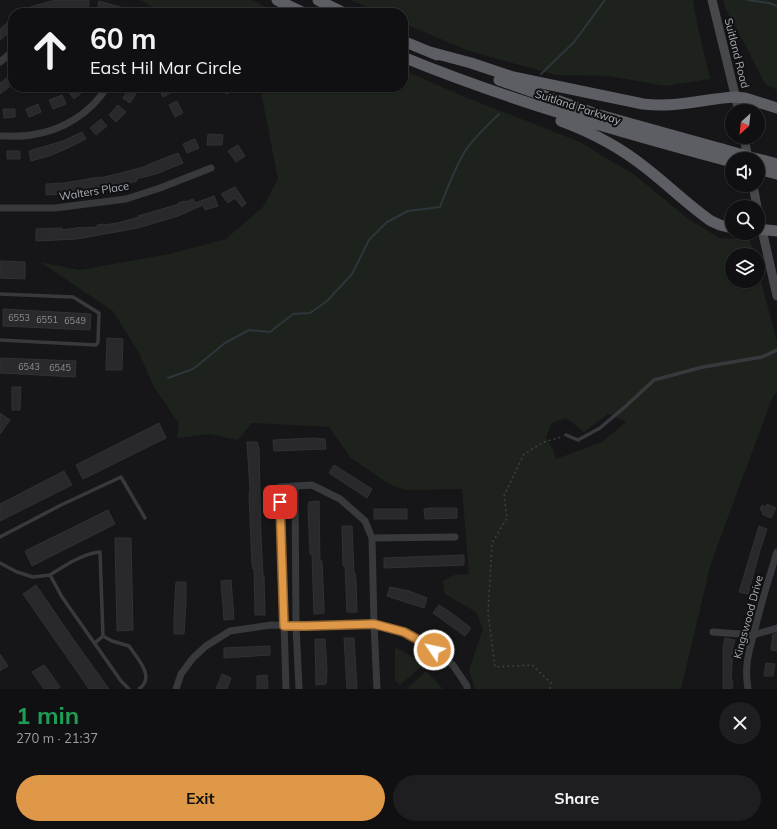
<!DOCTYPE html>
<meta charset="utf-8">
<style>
body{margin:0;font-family:Mulish,sans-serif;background:#1e1e20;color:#f1f3f6;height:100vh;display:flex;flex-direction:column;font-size:15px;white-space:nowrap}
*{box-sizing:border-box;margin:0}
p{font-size:13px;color:#9c9d9f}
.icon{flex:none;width:22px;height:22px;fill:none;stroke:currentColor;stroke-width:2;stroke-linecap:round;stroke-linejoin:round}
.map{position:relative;height:689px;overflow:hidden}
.details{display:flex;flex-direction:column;background:#101012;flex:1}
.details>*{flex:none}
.top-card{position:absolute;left:8px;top:8px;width:400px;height:84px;border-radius:16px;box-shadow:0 1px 3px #0004,0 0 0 1px #303032;background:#101012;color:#f1f3f6;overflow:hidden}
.needle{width:26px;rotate:207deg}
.buttons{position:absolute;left:725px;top:104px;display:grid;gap:8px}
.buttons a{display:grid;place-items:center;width:40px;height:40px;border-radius:50%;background:#101012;box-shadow:0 1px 3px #0004,0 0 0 1px #303032;font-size:20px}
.pin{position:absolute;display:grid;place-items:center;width:34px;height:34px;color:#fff;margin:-17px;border-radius:8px;box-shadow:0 2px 6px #0006}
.me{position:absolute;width:44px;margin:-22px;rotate:304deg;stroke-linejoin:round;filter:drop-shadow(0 0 3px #0008)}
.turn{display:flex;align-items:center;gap:14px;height:84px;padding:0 16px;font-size:18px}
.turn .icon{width:52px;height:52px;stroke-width:2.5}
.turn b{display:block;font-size:28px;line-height:34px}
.round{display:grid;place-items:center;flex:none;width:42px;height:42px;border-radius:21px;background:#1e1e20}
.headline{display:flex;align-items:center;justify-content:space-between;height:68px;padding:0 16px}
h1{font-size:24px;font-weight:700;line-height:30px;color:#1e9e55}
.primary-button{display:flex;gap:8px;margin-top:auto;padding:8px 16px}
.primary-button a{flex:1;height:46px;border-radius:24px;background:#df9847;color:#111;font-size:16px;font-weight:700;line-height:46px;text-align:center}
.primary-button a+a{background:#1e1e20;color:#f1f3f6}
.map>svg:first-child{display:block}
.green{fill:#1d221d;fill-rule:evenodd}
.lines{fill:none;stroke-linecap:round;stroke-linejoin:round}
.stream{stroke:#2d363a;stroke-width:2}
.building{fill:#29292c;stroke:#303133}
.path{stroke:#3e4043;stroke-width:1.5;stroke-dasharray:2 3;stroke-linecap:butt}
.service{stroke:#37393c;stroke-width:3.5}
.minor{stroke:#37393c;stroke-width:7}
.secondary{stroke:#46484c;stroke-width:9}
.trunk{stroke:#5c5e64;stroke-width:11}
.trunk-bridge{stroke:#5c5e64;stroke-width:11}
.route-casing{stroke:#91632e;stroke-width:10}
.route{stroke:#df9847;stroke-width:7}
.labels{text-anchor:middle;stroke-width:4;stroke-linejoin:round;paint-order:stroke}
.number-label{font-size:9px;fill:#888d93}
.street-label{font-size:11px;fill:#a9afb6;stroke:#111113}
</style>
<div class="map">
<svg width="777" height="689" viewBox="0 0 777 689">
<rect width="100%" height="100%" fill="#161618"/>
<!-- green -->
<path class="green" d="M140 0H252L277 13H163Z
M351 0H693L697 23 710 79 665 86 609 76 556 75 469 51 403 23V13H381Z
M723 0H777V90L765 84 739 33 726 10Z
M403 70 465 97 580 142 636 176 687 218 719 238 750 240 754 255H732V281H758V271L777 341V392L773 396 711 563 681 689H475L469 670 483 629 476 612 445 594 443 581 454 575 469 574 462 489 405 490 389 484 350 457 329 427 252 423 238 440 210 434 177 438 179 424 154 387 139 353 113 311 40 262 80 270 169 254 226 239 263 207 278 179 260 87H403ZM608 414 626 422 602 442 556 459 554 452 546 437 552 423 566 418 584 432Z
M395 647 424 664 400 685 395 680Z
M426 671 443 689H406Z"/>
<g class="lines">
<!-- stream -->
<path class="stream" d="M747 0 769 3 777 6
M541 74 574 42 605 0
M168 378 193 369 225 343 249 330 270 332 293 314 310 313 327 301 352 274 369 240 387 222 408 211 440 207C447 189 454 170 464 153 472 139 487 126 499 114"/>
</g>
<!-- building -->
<path class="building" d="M55 0H89L88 9 70 8 44 13H32L30 7Z
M99 1 120 7 133 13H110L97 10Z
M13 18V29L0 40V29Z
M13 73V84L0 94V83Z
M73 87H88L74 99 68 91Z
M130 87 137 92 130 103 123 98Z
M158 87H169L172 92 163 97Z
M224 87H244L226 94Z
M62 95 66 104 53 109 49 100Z
M177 101 183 113 175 117 169 105Z
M38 104 41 112 29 117 26 109Z
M118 105 126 112 116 122 109 115Z
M3 109H15V117L4 118Z
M101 119 107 126 96 135 90 128Z
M82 132 86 139 66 149 49 156 31 161 29 151 63 141Z
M208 134 223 135 222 145H207Z
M195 139 199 148 187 153 183 144Z
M238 145 245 156 236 162 228 151Z
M7 151H20V159H7Z
M178 153 183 163 156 174 136 179 137 181 130 183 129 181 109 188V186L78 191 74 192V193L46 195V184L64 183 100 177V178L121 173 147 166V165Z
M235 187 246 203 242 207 235 198 228 203 221 194Z
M214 196 218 206 205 210 203 205 178 216 138 228 77 239 36 241V229L62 228V230L83 227V228L97 227V225L104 224V225L118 223 139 217 138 216 179 204 178 203 185 201V202L193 199 195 203Z
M0 261 25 262V279L0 278Z
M3 309 91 314 90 330 3 326Z
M107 338 123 339 122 370H106Z
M0 358 76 361 75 377 0 373Z
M12 387H21L20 410H12Z
M0 413 10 420 0 434Z
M159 423 166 438 83 479 76 465Z
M312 438 325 439 326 449 274 451 273 440Z
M247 442H257L259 448 261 536 263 576H264L265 615H255L254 568 253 569 252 565 249 496 250 489Z
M334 465 372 489 367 498 329 473Z
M64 471 72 485 0 521V504Z
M319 501 320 561H322L324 606V613L314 614 312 554H310L308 508 309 502Z
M767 504 776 508 771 518 762 514 763 512 760 510 762 505 766 507Z
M431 508H457V518L425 519 424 509Z
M374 509H407V519H374Z
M108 510 115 524 32 566 25 551Z
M342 526H352L354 573H355L356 579 357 612H347L345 565 343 566Z
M759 526 767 529 760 550 748 594 739 592Z
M115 538H131L133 630 117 631Z
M464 555V565L384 568V558Z
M231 580 234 619 224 620 221 581Z
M176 582H186V602L184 634H174V615Z
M36 585 71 636 109 689H89L76 670 23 594Z
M390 587 409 591 427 598 424 608 387 596Z
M439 605 450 612 471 628 465 636 433 613Z
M777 633V651L771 650 773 634Z
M344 638H354L357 689H347Z
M725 638 735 640 733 646 731 681H733L732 689H723V648Z
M315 639H325L327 671 326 684 316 685Z
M270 646V655L224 658V648Z
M0 654 8 666 0 671Z
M766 663 775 664 773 676H764Z
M44 665 48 670 60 687 57 689H44L32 672Z
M222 674 231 678 227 689H216Z
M267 675 268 689H257V676Z"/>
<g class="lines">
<!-- path -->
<path class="path" d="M550 689 551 683 532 665 495 667 488 613 492 543 507 518 504 496 524 454 544 442 561 437"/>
<!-- service -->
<path class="service" d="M0 294 73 297 99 313 98 342 96 345 0 340
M566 435 578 440 600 428 626 406 654 380 703 367 762 357 777 350
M0 537 61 505 121 477 145 518
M0 563 17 572 33 577 50 575
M95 643 103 636
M129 689 121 681 62 597 50 575C64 566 84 553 100 552L103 636 112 641 129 646C137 658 156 677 139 689"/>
<!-- minor -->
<path class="minor" d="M0 62 13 51
M198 87 199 88
M0 136C10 136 21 137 31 135 62 131 91 113 107 87
M0 208H55L126 199 160 188 211 168
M295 486 296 626 299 689
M372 538 455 537
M713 632 753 635 777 628
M176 689 181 674 193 658 206 646 230 631 271 625 306 626 374 624 404 632 424 643 453 665 467 686V689
M286 689 280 487 312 485 340 499 365 521 372 538 374 624 377 689
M748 689C744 665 749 651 755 629 761 603 769 578 777 552"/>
<!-- secondary -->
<path class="secondary" d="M712 0 739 111
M744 137 748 159
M753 185 757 207
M758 212 777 296"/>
<!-- trunk -->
<path class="trunk" d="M277 0 304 13
M318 0 344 13
M403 41 437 55
M430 52 471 63 513 77 643 104C678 108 702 99 735 97L745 98 777 108
M403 57C510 101 620 132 732 162
M499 80 596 114 722 149
M561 121C591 132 621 148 646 168 668 185 688 205 711 221L720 225 732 228
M758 159 777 164
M758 169 777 174
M758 229 777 231"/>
<!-- trunk-bridge -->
<path class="trunk-bridge" d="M722 149 757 159"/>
</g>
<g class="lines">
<defs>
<path id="route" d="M280 502 284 626H306L374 624 404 632 424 643 434 650"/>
</defs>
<!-- route casing -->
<use href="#route" class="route-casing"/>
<!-- route -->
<use href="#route" class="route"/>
</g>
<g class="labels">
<!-- number labels -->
<g class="number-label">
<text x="19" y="321">6553</text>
<text x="47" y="323">6551</text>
<text x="75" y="324">6549</text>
<text x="29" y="370">6543</text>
<text x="60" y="371">6545</text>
</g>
<!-- street labels -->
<g class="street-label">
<text transform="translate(737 53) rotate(76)" y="4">Suitland Road</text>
<text transform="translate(578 107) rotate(18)" y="4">Suitland Parkway</text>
<text transform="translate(94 191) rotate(-9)" y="4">Walters Place</text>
<text transform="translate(748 617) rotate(-75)" y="4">Kingswood Drive</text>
</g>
</g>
</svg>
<div class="buttons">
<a><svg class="needle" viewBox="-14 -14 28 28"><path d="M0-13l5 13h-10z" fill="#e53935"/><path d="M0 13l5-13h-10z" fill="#9c9d9f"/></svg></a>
<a><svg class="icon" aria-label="sound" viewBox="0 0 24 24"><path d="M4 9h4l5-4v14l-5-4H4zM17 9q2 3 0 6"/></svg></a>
<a><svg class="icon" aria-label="search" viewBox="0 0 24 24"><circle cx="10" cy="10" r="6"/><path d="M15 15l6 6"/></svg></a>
<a><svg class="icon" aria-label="layers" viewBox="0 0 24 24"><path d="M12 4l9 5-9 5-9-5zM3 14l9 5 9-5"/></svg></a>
</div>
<div class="pin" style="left:280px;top:502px;background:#d93025"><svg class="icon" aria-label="arrive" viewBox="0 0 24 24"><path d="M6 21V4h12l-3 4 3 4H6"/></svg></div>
<svg class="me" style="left:434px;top:650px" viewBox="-20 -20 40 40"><circle r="17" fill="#df9847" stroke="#fff" stroke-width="3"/><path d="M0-11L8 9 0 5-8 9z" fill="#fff"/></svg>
<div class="top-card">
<div class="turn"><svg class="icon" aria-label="ahead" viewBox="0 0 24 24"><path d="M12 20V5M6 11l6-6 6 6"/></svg><div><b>60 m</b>East Hil Mar Circle</div></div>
</div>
</div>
<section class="details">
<div class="headline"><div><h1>1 min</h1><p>270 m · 21:37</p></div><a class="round"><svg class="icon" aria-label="close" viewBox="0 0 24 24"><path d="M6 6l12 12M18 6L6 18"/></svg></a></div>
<div class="primary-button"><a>Exit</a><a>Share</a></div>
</section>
